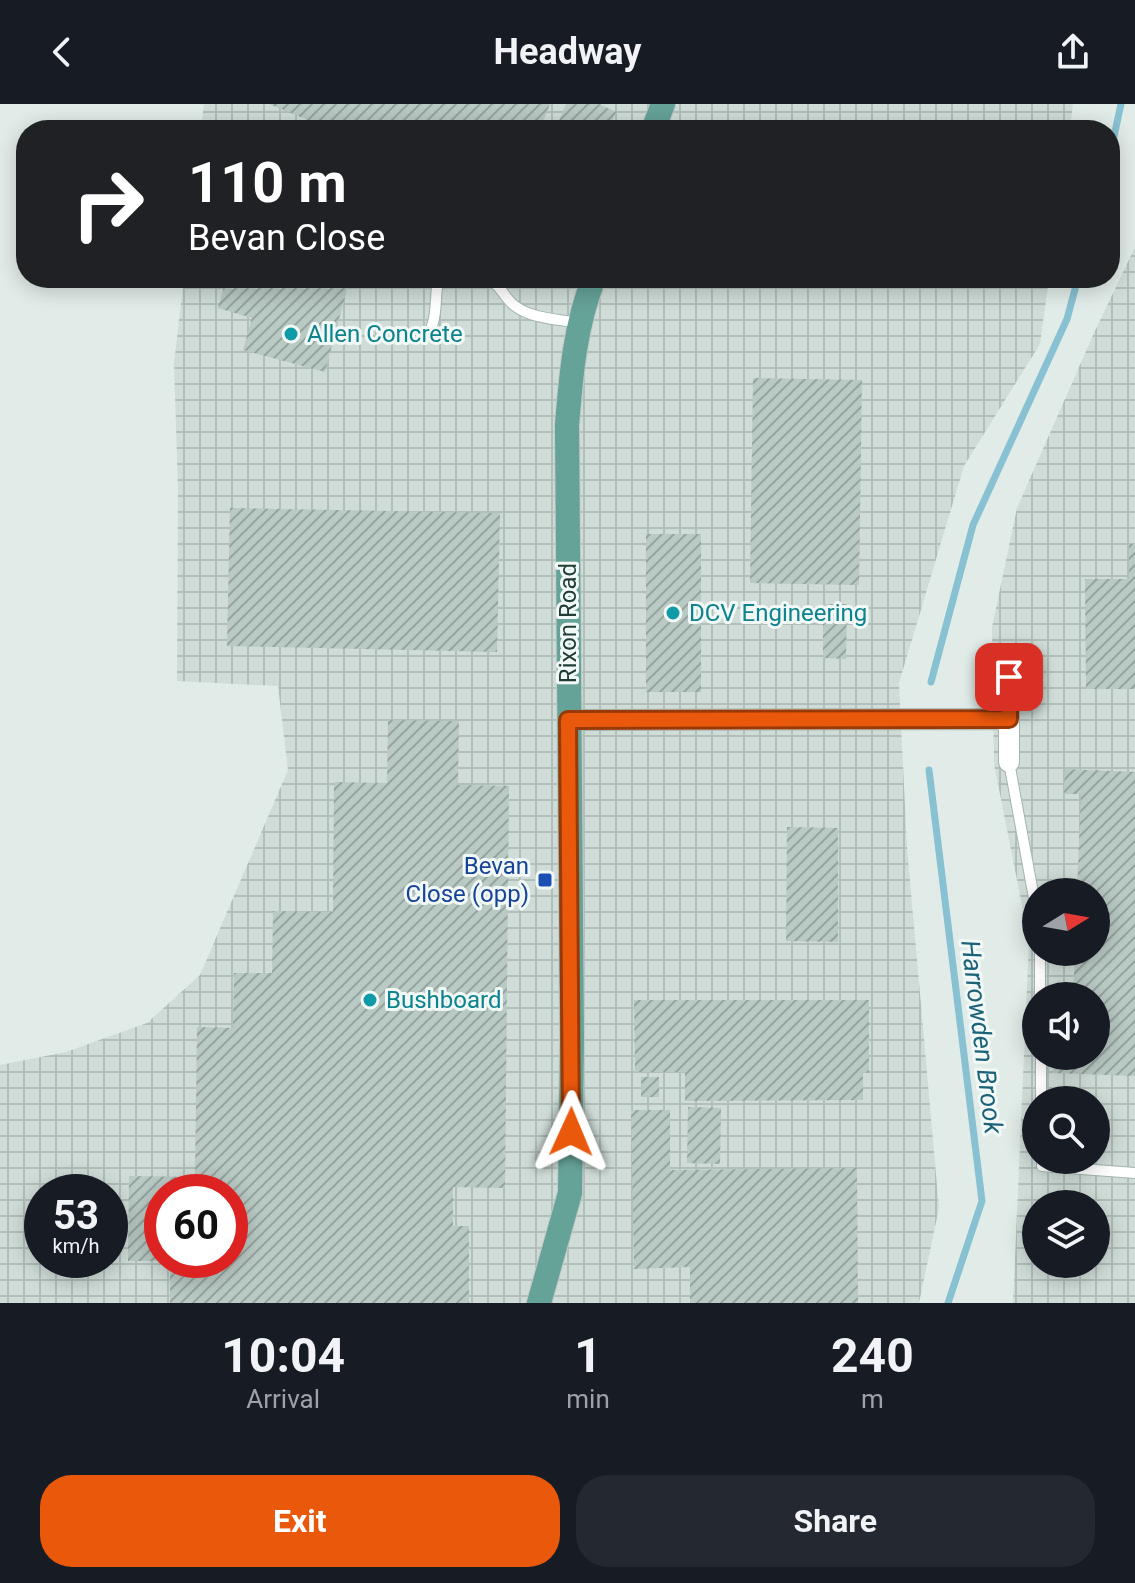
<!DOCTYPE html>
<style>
body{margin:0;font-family:Roboto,sans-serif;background:#242831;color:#f1f3f6;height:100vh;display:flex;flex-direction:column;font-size:30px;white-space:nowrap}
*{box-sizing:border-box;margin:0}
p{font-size:26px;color:#9ea1a6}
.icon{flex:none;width:44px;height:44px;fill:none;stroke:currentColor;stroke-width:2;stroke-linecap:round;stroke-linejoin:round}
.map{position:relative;height:1199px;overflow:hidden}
.details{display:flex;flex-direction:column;background:#171b24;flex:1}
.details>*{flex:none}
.guide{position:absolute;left:16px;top:16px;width:1104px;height:168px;border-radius:32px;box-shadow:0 4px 20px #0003;background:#202124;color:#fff;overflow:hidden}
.needle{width:52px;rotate:79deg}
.tools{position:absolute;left:1022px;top:774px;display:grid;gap:16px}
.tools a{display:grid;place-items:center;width:88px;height:88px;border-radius:50%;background:#171b24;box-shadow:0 4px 20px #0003;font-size:40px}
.speed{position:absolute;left:24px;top:1070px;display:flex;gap:16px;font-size:40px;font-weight:700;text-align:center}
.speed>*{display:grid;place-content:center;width:104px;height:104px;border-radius:50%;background:#171b24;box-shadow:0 4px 20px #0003;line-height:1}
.speed small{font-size:20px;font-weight:400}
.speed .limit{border:12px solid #d22;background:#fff;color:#111}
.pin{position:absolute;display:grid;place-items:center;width:68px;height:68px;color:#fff;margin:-34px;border-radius:16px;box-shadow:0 4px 12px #0006}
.me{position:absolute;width:88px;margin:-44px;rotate:1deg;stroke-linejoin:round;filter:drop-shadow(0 0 6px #0008)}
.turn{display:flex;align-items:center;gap:28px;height:168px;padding:0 40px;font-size:36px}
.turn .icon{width:104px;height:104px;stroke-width:2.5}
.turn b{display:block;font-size:56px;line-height:68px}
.eta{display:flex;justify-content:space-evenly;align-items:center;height:136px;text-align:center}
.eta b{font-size:48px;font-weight:700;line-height:56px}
.cta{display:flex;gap:16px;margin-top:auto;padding:16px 40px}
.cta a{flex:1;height:92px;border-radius:32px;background:#ea580c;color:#fff;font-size:32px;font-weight:700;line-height:92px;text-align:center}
.cta a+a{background:#242831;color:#f1f3f6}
header{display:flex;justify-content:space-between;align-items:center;height:104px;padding:0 40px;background:#171b24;font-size:36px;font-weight:700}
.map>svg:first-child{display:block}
.industrial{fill:url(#industrial-grid);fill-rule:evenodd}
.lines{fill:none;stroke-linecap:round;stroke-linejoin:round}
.stream{stroke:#88c1d2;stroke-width:7}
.building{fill:url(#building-hatch)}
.lane-casing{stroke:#a4b4af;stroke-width:12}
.street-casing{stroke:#a4b4af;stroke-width:22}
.primary-casing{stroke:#c1c9c7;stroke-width:26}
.lane{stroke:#fff;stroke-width:10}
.street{stroke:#fff;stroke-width:20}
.primary{stroke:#65a297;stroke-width:24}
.route-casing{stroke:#983908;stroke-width:20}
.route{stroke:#ea580c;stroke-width:14}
.culture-dot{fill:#0f9aa8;stroke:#f1f8f5;stroke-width:3}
.transit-dot{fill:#1a4fb4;stroke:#f1f8f5;stroke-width:3}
.labels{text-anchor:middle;stroke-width:6;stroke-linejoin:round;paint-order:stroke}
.culture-label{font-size:24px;fill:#0d838f;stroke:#f1f8f5;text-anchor:start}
.street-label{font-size:24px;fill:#213d37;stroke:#f1f8f5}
.transit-label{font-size:24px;fill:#164399;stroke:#f1f8f5;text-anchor:end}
.water-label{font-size:26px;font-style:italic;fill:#1b6279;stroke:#f1f8f5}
</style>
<header><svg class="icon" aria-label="back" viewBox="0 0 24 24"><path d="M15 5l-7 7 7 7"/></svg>Headway<svg class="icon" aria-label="share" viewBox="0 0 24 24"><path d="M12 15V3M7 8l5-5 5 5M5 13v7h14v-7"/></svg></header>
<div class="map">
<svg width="1135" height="1199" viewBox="0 0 1135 1199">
<defs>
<pattern id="industrial-grid" width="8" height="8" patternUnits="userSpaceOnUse" patternTransform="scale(2)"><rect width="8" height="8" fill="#cfdcd7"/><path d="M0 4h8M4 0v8" fill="none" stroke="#b1beb9"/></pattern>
<pattern id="building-hatch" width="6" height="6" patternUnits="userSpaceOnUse" patternTransform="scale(2)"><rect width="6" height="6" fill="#b9c9c4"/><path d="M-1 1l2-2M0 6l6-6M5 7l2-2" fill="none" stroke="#96a4a0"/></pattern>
</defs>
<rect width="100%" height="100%" fill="#e1ece8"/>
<!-- industrial -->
<path class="industrial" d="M204 0H1073L1070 26H201Z
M1135 143V1199H1013L1029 837 994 660 992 523 1017 404 1094 229ZM1036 788H1096V848H1036ZM1036 892H1096V952H1036ZM1036 996H1096V1056H1036ZM1036 1100H1096V1160H1036Z
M184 174H1049L1040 240 964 362 899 579 907 743 939 1104 919 1199H0V961L66 948 147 919 200 871 288 666 278 582 177 577 178 387 174 259ZM42 1088H110V1156H42ZM162 1088H230V1156H162Z"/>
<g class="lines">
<!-- stream -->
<path class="stream" d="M1110 51 1121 0
M931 578 973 421 1067 215 1078 174
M929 666 982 1097 948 1199"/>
</g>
<!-- building -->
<path class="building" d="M269 0H550L540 26H332Z
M566 0H599L616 8 608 26H555Z
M226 174H350L325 268 243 246 252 214 218 204Z
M383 174H415L410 185Z
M753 274 862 276 859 481 750 479Z
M230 404 500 409 497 548 227 542Z
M646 430H701V588H646Z
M1129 440H1135V585H1086L1085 475H1129Z
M823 500H847L846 555 823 554Z
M388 616 459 617 458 681 509 682 505 1084 453 1083V1122H469V1199H170V1156H230V1088H162V1157H128L129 1072 195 1073 197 923 233 924 234 869H272L273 807 333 808 334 678 387 679Z
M1065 665 1135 668V972L1053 969 1054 952H1096V892H1073L1075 848H1096V788H1077L1081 690H1064Z
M787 723 838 724V838L786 837Z
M634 896H869V969L863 968V996L685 997V968H635Z
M641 973H659V993H641Z
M688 1003 721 1004 720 1060 687 1059Z
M631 1006H670V1066L857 1064 858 1199H690V1163L634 1165Z"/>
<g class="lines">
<defs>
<path id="lane" d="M488 174C501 181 504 194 515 202 532 215 559 215 578 219
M432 222C438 205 434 190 439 174
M1009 658 1036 805
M1040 848V892
M1041 952V996
M1042 1056V1062L1135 1069"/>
<path id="street" d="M568 616 1009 615
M1009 658V573"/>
<path id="primary" d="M653 26 663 0
M539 1199 570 1089 572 937 567 321C571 272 575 221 594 174"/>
</defs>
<!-- lane casing -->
<use href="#lane" class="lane-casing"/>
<!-- street casing -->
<use href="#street" class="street-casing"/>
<!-- primary casing -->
<use href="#primary" class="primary-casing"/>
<!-- lane -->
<use href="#lane" class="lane"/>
<!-- street -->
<use href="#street" class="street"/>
<!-- primary -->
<use href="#primary" class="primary"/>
</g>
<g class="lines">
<defs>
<path id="route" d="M571 1028 568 616 1009 615V573"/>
</defs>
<!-- route casing -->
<use href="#route" class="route-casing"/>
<!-- route -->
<use href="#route" class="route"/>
</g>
<!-- markers -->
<g class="culture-dot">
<circle cx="291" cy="230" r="8"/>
<circle cx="673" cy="509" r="8"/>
<circle cx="370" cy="896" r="8"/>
</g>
<rect class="transit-dot" x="537" y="768" width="16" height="16" rx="4"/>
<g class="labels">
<!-- culture labels -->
<g class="culture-label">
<text x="307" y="238">Allen Concrete</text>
<text x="689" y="517">DCV Engineering</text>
<text x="386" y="904">Bushboard</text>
</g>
<!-- street labels -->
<g class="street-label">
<text transform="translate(568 519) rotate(-90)" y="8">Rixon Road</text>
</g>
<!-- transit labels -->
<g class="transit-label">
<text x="529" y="770">Bevan<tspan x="529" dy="28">Close (opp)</tspan></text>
</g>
<!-- water labels -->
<g class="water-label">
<text transform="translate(982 933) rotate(83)" y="9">Harrowden Brook</text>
</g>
</g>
</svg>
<div class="tools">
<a><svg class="needle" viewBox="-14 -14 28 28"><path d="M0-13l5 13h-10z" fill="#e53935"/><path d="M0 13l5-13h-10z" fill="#9ea1a6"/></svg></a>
<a><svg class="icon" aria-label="sound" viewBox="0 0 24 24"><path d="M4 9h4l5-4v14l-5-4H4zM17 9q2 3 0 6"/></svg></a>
<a><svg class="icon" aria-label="search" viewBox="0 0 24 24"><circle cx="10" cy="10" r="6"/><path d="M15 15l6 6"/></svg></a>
<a><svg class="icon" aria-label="layers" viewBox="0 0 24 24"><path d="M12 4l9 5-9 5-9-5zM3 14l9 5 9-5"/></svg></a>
</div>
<div class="speed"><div>53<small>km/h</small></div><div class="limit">60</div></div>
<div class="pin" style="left:1009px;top:573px;background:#d93025"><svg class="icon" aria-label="arrive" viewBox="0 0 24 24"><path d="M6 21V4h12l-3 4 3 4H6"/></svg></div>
<svg class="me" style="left:571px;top:1028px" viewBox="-20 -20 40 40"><path d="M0-17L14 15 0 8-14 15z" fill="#ea580c" stroke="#fff" stroke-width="4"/></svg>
<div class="guide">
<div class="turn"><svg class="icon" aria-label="right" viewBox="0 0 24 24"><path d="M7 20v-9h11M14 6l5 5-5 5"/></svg><div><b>110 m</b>Bevan Close</div></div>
</div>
</div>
<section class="details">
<div class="eta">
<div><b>10:04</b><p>Arrival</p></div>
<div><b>1</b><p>min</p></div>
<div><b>240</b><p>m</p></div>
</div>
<div class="cta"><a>Exit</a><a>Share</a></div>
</section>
